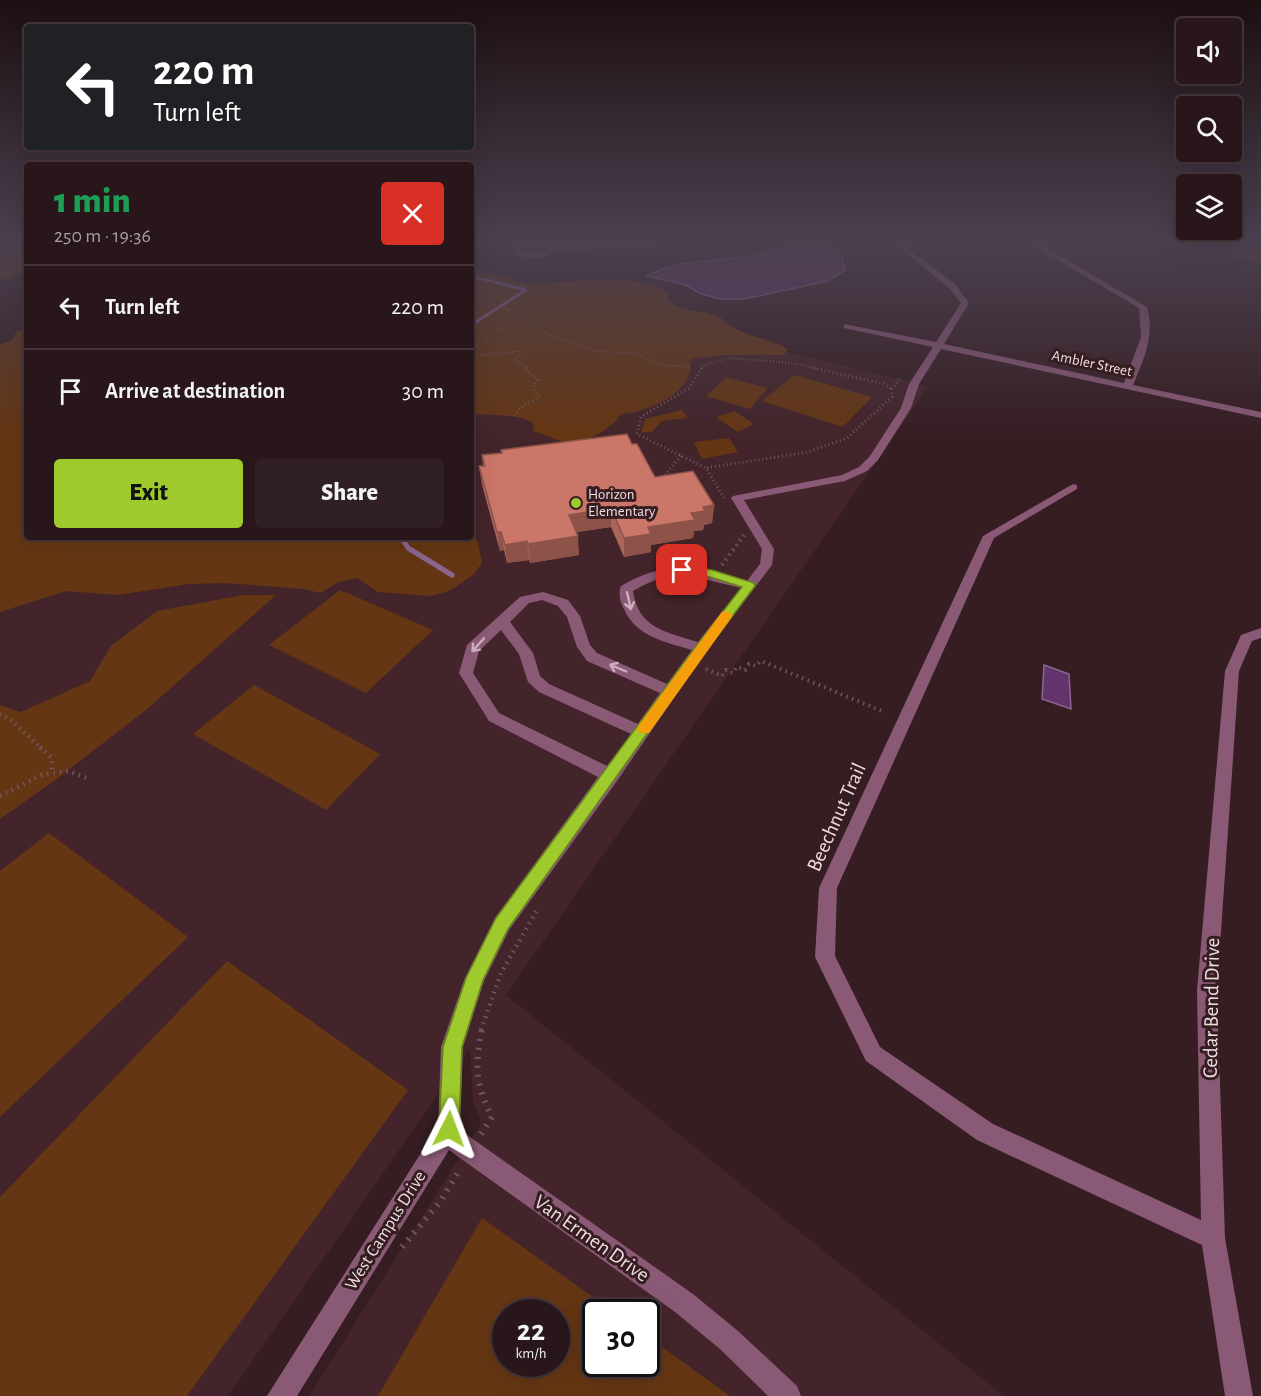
<!DOCTYPE html>
<meta charset="utf-8">
<style>
body{margin:0;font-family:"Alegreya Sans",sans-serif;background:#301f23;color:#f1f3f6;height:100vh;display:flex;flex-direction:column;font-size:22px;white-space:nowrap}
*{box-sizing:border-box;margin:0}
p{font-size:20px;color:#a59fa2}
.icon{flex:none;width:33px;height:33px;fill:none;stroke:currentColor;stroke-width:2;stroke-linecap:round;stroke-linejoin:round}
.map{position:relative;flex:1;overflow:hidden}
.drawer{position:absolute;left:24px;top:162px;width:450px;height:378px;display:flex;flex-direction:column;background:#28161a;border-radius:6px;box-shadow:0 6px 24px #0002,0 0 0 2px #443539}
.drawer>*{flex:none}
.guide{position:absolute;left:24px;top:24px;width:450px;height:126px;border-radius:6px;box-shadow:0 6px 24px #0002,0 0 0 2px #443539;background:#202124;color:#fff;overflow:hidden}
.buttons{position:absolute;left:1176px;top:18px;display:grid;gap:12px}
.buttons a{display:grid;place-items:center;width:66px;height:66px;border-radius:6px;background:#28161a;box-shadow:0 6px 24px #0002,0 0 0 2px #443539;font-size:30px}
.speed{position:absolute;left:492px;top:1299px;display:flex;gap:12px;font-size:30px;font-weight:700;text-align:center}
.speed>*{display:grid;place-content:center;width:78px;height:78px;border-radius:50%;background:#28161a;box-shadow:0 6px 24px #0002,0 0 0 2px #443539;line-height:1}
.speed small{font-size:15px;font-weight:400}
.speed .limit{border:3px solid #111;border-radius:9px;background:#fff;color:#111}
.pin{position:absolute;display:grid;place-items:center;width:51px;height:51px;color:#fff;margin:-26px;border-radius:12px;box-shadow:0 3px 9px #0006}
.me{position:absolute;width:66px;margin:-33px;rotate:3deg;stroke-linejoin:round;filter:drop-shadow(0 0 4px #0008)}
.turn{display:flex;align-items:center;gap:21px;height:126px;padding:0 30px;font-size:27px}
.turn .icon{width:78px;height:78px;stroke-width:2.5}
.turn b{display:block;font-size:42px;line-height:51px}
.round{display:grid;place-items:center;flex:none;width:63px;height:63px;border-radius:6px;background:#301f23}
.head{display:flex;align-items:center;justify-content:space-between;height:102px;padding:0 30px}
h1{font-size:36px;font-weight:800;line-height:45px;color:#1e9e55}
.cta{display:flex;gap:12px;margin-top:auto;padding:12px 30px}
.cta a{flex:1;height:69px;border-radius:6px;background:#9fca2d;color:#111;font-size:24px;font-weight:800;line-height:69px;text-align:center}
.cta a+a{background:#301f23;color:#f1f3f6}
ul{padding:0;list-style:none}
li{display:flex;align-items:center;gap:18px;height:84px;padding:0 30px;border-top:2px solid #443539}
li div{flex:1}
li b{display:block;font-size:22px}
li em{font-style:normal}
.map>svg:first-child{display:block}
.built{fill:#43242a;fill-rule:evenodd}
.green{fill:#653613;fill-rule:evenodd}
.water{fill:#62336d;stroke:#8c668f;stroke-width:1.5}
.lines{fill:none;stroke-linecap:round;stroke-linejoin:round}
.stream-far1{stroke:#8c668f;stroke-width:3}
.stream{stroke:#8c668f;stroke-width:5}
.path-far4{stroke:#6e585c;stroke-width:2;stroke-dasharray:1 2;stroke-linecap:butt}
.path-far3{stroke:#6e585c;stroke-width:3;stroke-dasharray:1 3;stroke-linecap:butt}
.path-far2{stroke:#6e585c;stroke-width:4;stroke-dasharray:1.5 4.5;stroke-linecap:butt}
.path-far1{stroke:#6e585c;stroke-width:4.5;stroke-dasharray:1.5 5;stroke-linecap:butt}
.path{stroke:#6e585c;stroke-width:6;stroke-dasharray:2 7;stroke-linecap:butt}
.minor{fill:#8a5976;fill-rule:evenodd}
.wall{fill:#ae6559}
.shaded-wall{fill:#8d5349}
.building{fill:#ca7668;stroke:#8d5349;stroke-width:1.5}
.oneway{stroke:#cbafba}
.route{fill:#9fca2d;stroke:#67831d;stroke-width:1.5}
.slow{fill:#f59e0b}
.poi-dot{fill:#9fca2d;stroke:#351d22;stroke-width:2}
.labels{text-anchor:middle;stroke-width:6;stroke-linejoin:round;paint-order:stroke}
.far-street-label{font-size:15px;fill:#eedddf;stroke:#351d22}
.far-poi-label{font-size:15px;fill:#eedddf;stroke:#351d22;text-anchor:start}
.street-label{font-size:18px;fill:#eedddf;stroke:#351d22}
.near-street-label{font-size:21px;fill:#eedddf;stroke:#351d22}
</style>
<div class="map">
<svg width="1261" height="1396" viewBox="0 0 1261 1396">
<rect width="100%" height="100%" fill="#351d22"/>
<!-- built -->
<path class="built" d="M471 276 929 386 506 995 1004 1396H309L481 1123 473 1101 470 1048 228 1396H0V445L27 537H471ZM506 1312H556V1364H506ZM596 1312H646V1364H596Z"/>
<!-- green -->
<path class="green" d="M0 243H27V267L15 276 0 280Z
M1155 243H1261V262Z
M471 274C480 273 490 273 499 275 508 277 516 282 526 283 569 286 630 268 668 293V300C685 314 699 308 716 316 725 319 731 327 740 331 756 338 773 340 788 349L784 355H721L692 359C689 364 692 367 690 372 684 397 643 413 621 414 612 429 583 446 564 442 554 439 543 434 533 431L534 424C516 411 493 418 471 413Z
M27 330V537H471V531L478 543 482 563 473 575 449 591 431 596 378 592 357 578 339 582 320 593 304 589 225 583 189 584 117 595 66 591 0 612V344L12 340 17 331Z
M794 375 872 397 843 427 762 401Z
M726 377 768 388 750 409 706 396Z
M682 410 688 418 662 421 652 432 641 433 645 419Z
M734 411 754 424 737 432 716 417Z
M729 438 738 452 702 459 694 442Z
M340 590 433 630 366 693 269 645Z
M243 595H276L146 710 54 781 0 819V705L21 712 90 681 111 646 157 611Z
M254 685 380 754 326 810 193 734Z
M49 833 188 937 0 1117V871Z
M227 961 408 1090 187 1396H0V1197Z
M482 1218 614 1312H596V1364H646L647 1336 730 1396H378ZM506 1312H556V1364H506Z"/>
<!-- water -->
<path class="water" d="M805 244 836 249 841 254 845 270 828 281 744 299H721L701 294 686 285 647 276C673 261 708 261 737 258 760 255 783 248 805 244Z
M1044 665 1069 674 1071 709 1042 699Z"/>
<g class="lines">
<!-- stream-far1 -->
<path class="stream-far1" d="M471 276 526 290 471 325"/>
<!-- stream -->
<path class="stream" d="M401 537 408 548 452 575"/>
<!-- path-far4 -->
<path class="path-far4" d="M475 300 513 311 540 327 547 334 594 351 635 353 659 365 690 367
M471 348 490 338 516 314
M471 356 521 351 515 360 528 368 527 369
M701 369 703 366 728 358 792 363 820 369"/>
<!-- path-far3 -->
<path class="path-far3" d="M702 368 689 388 641 417 637 434 706 468
M813 368 884 384 892 389
M514 416 523 405 539 398 533 386 538 380 526 370 528 368
M662 478 681 456
M724 498 706 468 808 452 847 438 892 397V389L901 377"/>
<!-- path-far2 -->
<path class="path-far2" d="M722 565 744 535
M706 669 722 676 726 670 733 673 737 667 745 670 749 664 756 666 761 661 882 711
M0 714 12 721 42 749"/>
<!-- path-far1 -->
<path class="path-far1" d="M40 747 52 758V773
M0 796 42 775 68 771 89 779
M481 1030 501 973 537 910"/>
<!-- path -->
<path class="path" d="M481 1134 492 1117C475 1085 475 1063 482 1028
M402 1247 440 1202 460 1169"/>
<!-- minor -->
<path class="minor" d="M523 243H546L554 247 660 243 656 245 555 251C543 261 528 260 514 254V246ZM527 246H542L548 249 536 254 521 251Z
M894 243H901L955 284 969 303 944 344 1124 383 1141 337 1139 308 1029 243H1038L1147 307C1155 335 1144 359 1133 385L1261 412V418L941 349 919 384 911 408 878 460 867 471 845 481 744 500 774 549 772 565 706 651 617 781 509 930 484 981 463 1047 460 1130 693 1294 738 1331 797 1386 801 1396H768L720 1349 675 1312 449 1150 297 1396H267L438 1126 441 1047 465 978 495 918 598 777 489 721 459 673 467 645 520 597 543 592 568 600 580 616 590 645 597 653 667 684 692 650C666 642 636 637 624 609 620 602 618 593 621 586 665 560 700 566 747 581L760 564 762 549 731 498 733 496 842 475 859 467 870 456 901 408 909 384 933 347 844 328V324L936 342 961 303 949 288ZM687 575 741 588 698 642C666 632 638 628 633 591 651 580 666 576 687 575ZM542 600 558 606 567 617 577 647 587 661 660 693 638 724 549 684 540 676 533 653 510 622 529 603ZM501 630 519 654 528 682 539 692 631 734 607 766 499 713 473 673 479 651Z
M1073 484 1077 485V489L994 538 837 888 835 956 880 1047 993 1124 1201 1220 1197 990 1225 671 1241 635 1261 628V638L1252 641 1239 671 1217 990 1225 1238 1253 1396H1225L1202 1245 977 1140 866 1061 815 957 819 888 983 536Z"/>
</g>
<!-- wall -->
<path class="wall" d="M632 444 655 477 714 505 712 523 704 525 703 530 694 531 693 538 651 545V552L624 557 611 527 576 532 579 555 530 563 529 560 507 563 504 550 500 551 482 485 479 466H483L482 455Z"/>
<!-- shaded-wall -->
<path class="shaded-wall" d="M714 505 712 523 704 525 703 530 694 531 693 538 651 545V552L624 557V538L648 527 703 507Z
M611 508V527L571 533 569 515Z
M497 532H501L504 550 500 551Z
M578 536 579 555 530 563 528 544Z
M527 541 529 560 507 563 505 545Z"/>
<!-- building -->
<path class="building" d="M627 434 632 444H637L655 477 693 471 714 505 703 507 705 511 691 513 695 520 648 527 651 534 624 538 611 508 569 515 578 536 528 544 527 541 505 545 501 532H497L479 466H485L482 455 502 453 501 450Z"/>
<!-- one-way arrows -->
<defs><path id="oneway-shaft" d="M-6 0H5M1.5-3L5.5 0L1.5 3" fill="none" stroke-width="1.6" stroke-linecap="round" stroke-linejoin="round" transform="scale(1.5)"/></defs>
<g class="oneway">
<use href="#oneway-shaft" transform="translate(629 601) rotate(77)"/>
<use href="#oneway-shaft" transform="translate(478 645) rotate(132)"/>
<use href="#oneway-shaft" transform="translate(618 668) rotate(-157)"/>
</g>
<!-- sky -->
<linearGradient id="sky" x2="0" y2="1"><stop stop-color="#1d1013"/><stop offset="0.55" stop-color="#4b404f"/><stop offset="1" stop-color="#4b404f" stop-opacity="0"/></linearGradient>
<rect width="1261" height="438" fill="url(#sky)"/>
<!-- route -->
<path class="route" d="M682 566 712 570 754 583 755 586 706 651 508 929 483 980 462 1047 459 1129 456 1136 449 1139 442 1136 439 1129 443 1047 466 978 496 918 697 645 742 587 710 577 678 572 676 570Z"/>
<!-- slow -->
<path class="slow" d="M727 611 733 615 731 618 649 733H639L637 729 639 725 722 612Z"/>
<!-- markers -->
<circle class="poi-dot" cx="576" cy="503" r="6"/>
<g class="labels">
<!-- far-street labels -->
<g class="far-street-label">
<text transform="translate(1092 363) rotate(12)" y="5">Ambler Street</text>
</g>
<!-- far-poi labels -->
<g class="far-poi-label">
<text x="588" y="499">Horizon<tspan x="588" dy="17">Elementary</tspan></text>
</g>
<!-- street labels -->
<g class="street-label">
<text transform="translate(385 1230) rotate(-58)" y="6">West Campus Drive</text>
</g>
<!-- near-street labels -->
<g class="near-street-label">
<text transform="translate(836 817) rotate(-66)" y="7">Beechnut Trail</text>
<text transform="translate(1211 1008) rotate(-89)" y="7">Cedar Bend Drive</text>
<text transform="translate(592 1238) rotate(35)" y="7">Van Ermen Drive</text>
</g>
</g>
</svg>
<div class="buttons">
<a><svg class="icon" aria-label="sound" viewBox="0 0 24 24"><path d="M4 9h4l5-4v14l-5-4H4zM17 9q2 3 0 6"/></svg></a>
<a><svg class="icon" aria-label="search" viewBox="0 0 24 24"><circle cx="10" cy="10" r="6"/><path d="M15 15l6 6"/></svg></a>
<a><svg class="icon" aria-label="layers" viewBox="0 0 24 24"><path d="M12 4l9 5-9 5-9-5zM3 14l9 5 9-5"/></svg></a>
</div>
<div class="speed"><div>22<small>km/h</small></div><div class="limit">30</div></div>
<div class="pin" style="left:682px;top:570px;background:#d93025"><svg class="icon" aria-label="arrive" viewBox="0 0 24 24"><path d="M6 21V4h12l-3 4 3 4H6"/></svg></div>
<svg class="me" style="left:449px;top:1129px" viewBox="-20 -20 40 40"><path d="M0-17L14 15 0 8-14 15z" fill="#9fca2d" stroke="#fff" stroke-width="4"/></svg>
<div class="guide">
<div class="turn"><svg class="icon" aria-label="left" viewBox="0 0 24 24"><path d="M17 20v-9H6M10 6l-5 5 5 5"/></svg><div><b>220 m</b>Turn left</div></div>
</div>
<section class="drawer">
<div class="head"><div><h1>1 min</h1><p>250 m · 19:36</p></div><a class="round" style="background:#d93025;color:#fff"><svg class="icon" aria-label="close" viewBox="0 0 24 24"><path d="M6 6l12 12M18 6L6 18"/></svg></a></div>
<ul>
<li><svg class="icon" aria-label="left" viewBox="0 0 24 24"><path d="M17 20v-9H6M10 6l-5 5 5 5"/></svg><div><b>Turn left</b></div><em>220 m</em></li>
<li><svg class="icon" aria-label="arrive" viewBox="0 0 24 24"><path d="M6 21V4h12l-3 4 3 4H6"/></svg><div><b>Arrive at destination</b></div><em>30 m</em></li>
</ul>
<div class="cta"><a>Exit</a><a>Share</a></div>
</section>
</div>
